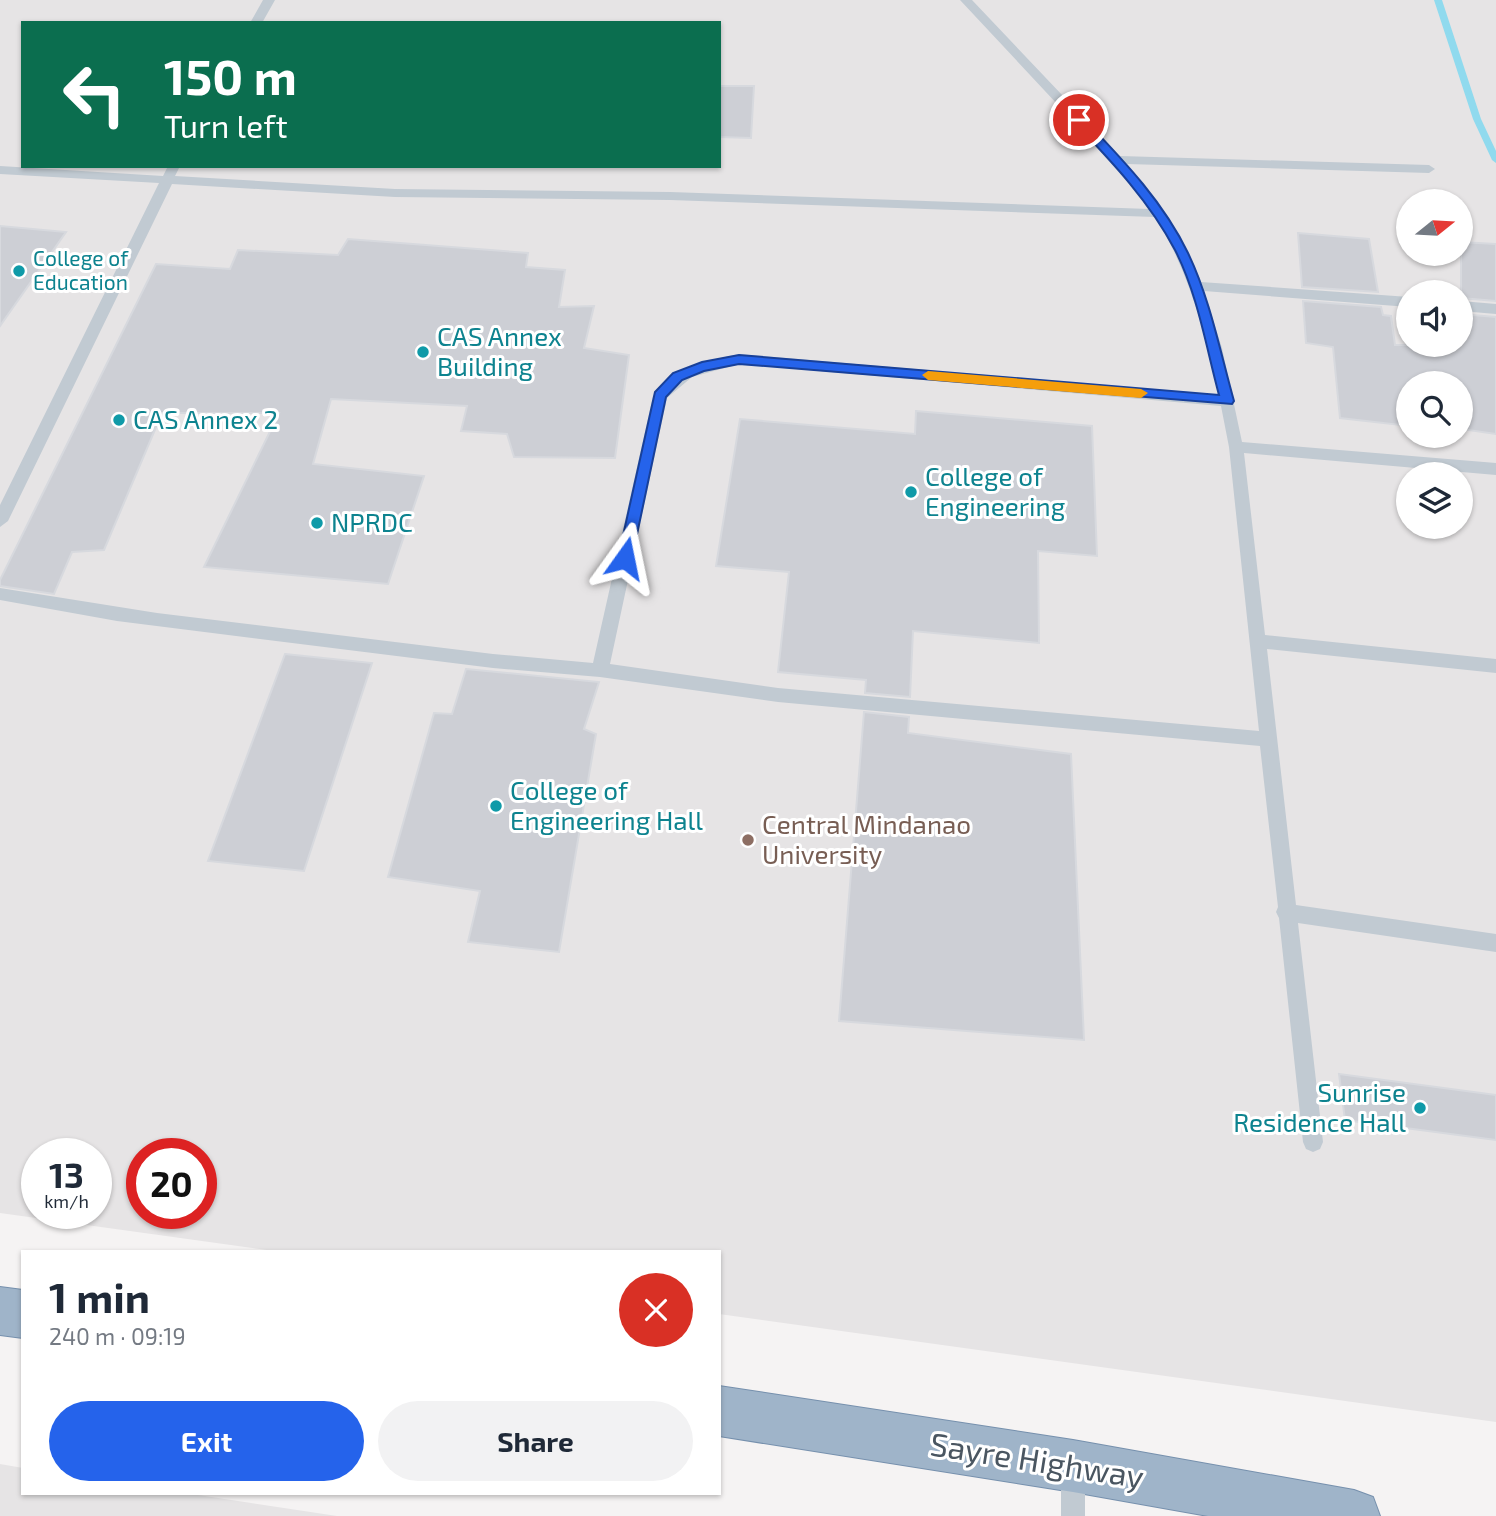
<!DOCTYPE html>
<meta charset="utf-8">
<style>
body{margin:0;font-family:"Exo 2",sans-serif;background:#f2f2f3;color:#1f2937;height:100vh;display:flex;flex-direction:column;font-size:26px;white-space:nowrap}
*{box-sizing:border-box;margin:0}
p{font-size:23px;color:#747a83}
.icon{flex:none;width:38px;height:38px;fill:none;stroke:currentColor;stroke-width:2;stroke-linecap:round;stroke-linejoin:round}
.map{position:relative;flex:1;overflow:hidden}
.side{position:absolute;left:21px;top:1250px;width:700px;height:245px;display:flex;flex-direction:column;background:#fff;border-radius:0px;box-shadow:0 2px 5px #0004}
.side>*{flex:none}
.hud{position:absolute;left:21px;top:21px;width:700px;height:147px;border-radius:0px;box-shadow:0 2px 5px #0004;background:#0b6e4f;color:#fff;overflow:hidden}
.needle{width:46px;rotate:72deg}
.fabs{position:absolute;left:1396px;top:189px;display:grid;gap:14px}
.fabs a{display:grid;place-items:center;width:77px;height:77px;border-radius:50%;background:#fff;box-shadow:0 2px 5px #0004;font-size:35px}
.speed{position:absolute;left:21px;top:1138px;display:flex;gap:14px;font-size:35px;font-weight:700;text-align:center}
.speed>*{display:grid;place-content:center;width:91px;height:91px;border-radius:50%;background:#fff;box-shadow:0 2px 5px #0004;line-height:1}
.speed small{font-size:18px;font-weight:400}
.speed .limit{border:10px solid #d22;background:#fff;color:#111}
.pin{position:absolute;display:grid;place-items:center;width:60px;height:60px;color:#fff;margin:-30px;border:4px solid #fff;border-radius:50%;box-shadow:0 2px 7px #0007}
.me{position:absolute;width:77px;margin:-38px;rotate:12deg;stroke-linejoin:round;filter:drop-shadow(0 0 5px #0008)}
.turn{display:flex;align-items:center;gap:24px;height:147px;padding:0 28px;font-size:32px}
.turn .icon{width:91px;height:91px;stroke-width:2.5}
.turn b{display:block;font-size:49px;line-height:60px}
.round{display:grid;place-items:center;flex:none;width:74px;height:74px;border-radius:37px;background:#f2f2f3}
.head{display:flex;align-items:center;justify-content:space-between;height:119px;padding:0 28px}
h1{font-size:42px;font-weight:700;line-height:52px}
.action{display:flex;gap:14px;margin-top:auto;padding:14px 28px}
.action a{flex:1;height:80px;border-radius:42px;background:#2563eb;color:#fff;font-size:28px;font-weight:700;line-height:80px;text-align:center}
.action a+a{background:#f2f2f3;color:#1f2937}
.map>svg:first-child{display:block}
.education{fill:#e6e4e5;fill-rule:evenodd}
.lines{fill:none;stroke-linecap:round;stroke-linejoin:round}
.stream{fill:#90daee;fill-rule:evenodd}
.building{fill:#cdcfd5;stroke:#d7d9de;stroke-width:2}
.trunk-casing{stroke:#7690ad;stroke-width:2}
.service{fill:#c1cad2;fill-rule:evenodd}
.trunk{fill:#9fb4c9;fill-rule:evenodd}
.route{fill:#2563eb;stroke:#184099;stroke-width:2}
.slow{fill:#f59e0b}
.culture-dot{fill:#0f9aa8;stroke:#fff;stroke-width:2.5}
.education-dot{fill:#8d6e63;stroke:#fff;stroke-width:2.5}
.labels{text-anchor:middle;stroke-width:6;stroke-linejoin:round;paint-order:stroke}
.far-culture-label{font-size:21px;fill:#0d838f;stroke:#fff;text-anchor:start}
.culture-label{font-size:26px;fill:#0d838f;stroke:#fff;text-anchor:start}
.education-label{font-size:26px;fill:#785e54;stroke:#fff;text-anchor:start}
.near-street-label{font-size:32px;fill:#4a5661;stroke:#fff}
</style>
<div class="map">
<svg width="1496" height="1516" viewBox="0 0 1496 1516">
<rect width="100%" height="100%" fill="#f5f3f3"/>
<!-- education -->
<path class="education" d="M0 0H1496V1422L719 1314V1251H274L0 1213ZM23 23H719V166H23ZM1409 201H1461V254H1409ZM1409 292H1461V345H1409ZM1409 383H1461V436H1409ZM1409 474H1461V527H1409ZM37 1153H96V1213H37ZM142 1153H201V1213H142Z
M0 1464 23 1468V1493H185L337 1516H0Z"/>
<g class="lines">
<!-- stream -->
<path class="stream" d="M1434 0H1442L1481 119 1496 151V163L1492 160 1473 119Z"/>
</g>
<!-- building -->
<path class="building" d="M719 86H754L751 138 719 137Z
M0 226 66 232 0 326Z
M1298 233 1369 239 1378 292 1302 287Z
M348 239 528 253 526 267 565 270 559 307 594 306 584 348 629 355 615 458 514 457 507 434 461 431 467 406 331 399 313 464 424 476 388 584 204 567 279 413H162L104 550 72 552 54 594 0 586V580L156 264 230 269 238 250 338 255Z
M1461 242 1496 244V301L1461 298Z
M1303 301 1381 307 1383 315 1391 316 1395 345H1461V314L1496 317V434L1461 429V383H1409V426L1340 418 1333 347 1306 343Z
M916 411 1092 426 1097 556 1038 551 1039 643 913 631 910 697 865 693 866 680 778 672 789 572 716 566 740 419 915 434Z
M285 654 372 663 304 871 208 861Z
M466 669 599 682 584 729 596 734 559 952 468 942 480 891 388 877 434 713 452 714Z
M864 712 909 717 908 733 1071 754 1084 1040 839 1021Z
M1339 1074 1496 1095V1140L1345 1120Z"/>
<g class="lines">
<defs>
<path id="trunk" d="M0 1287 23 1290V1338L0 1335Z
M719 1386 1073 1440 1354 1490 1373 1497 1380 1516H1208L1073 1492 719 1436Z"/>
</defs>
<!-- trunk casing -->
<use href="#trunk" class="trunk-casing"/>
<!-- service -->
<path class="service" d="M263 0H275L262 23H250Z
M960 0H972L1120 156 1429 165 1435 169 1429 173 1127 164C1158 200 1184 237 1201 282L1409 297V307L1204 291 1222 348 1242 442 1496 463V475L1244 453 1265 635 1496 659V673L1267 649 1296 905 1496 934V952L1298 923 1323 1142 1320 1149 1313 1152 1306 1149 1303 1142 1279 918 1276 912 1278 907 1260 746 778 702 600 677 493 668 117 621 0 600V588L157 613 493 654 593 663 653 396C673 366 707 361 739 354L1219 395C1205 333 1189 271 1155 217L670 200 395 197 172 184 8 521 0 527V505L159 183 0 174V166L163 176 168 166H180L175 176 395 189 670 192 1149 209 1115 166ZM739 364 1221 406 1229 447 1259 731 778 688 610 664 667 398 692 377Z
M1461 301 1496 304V314L1461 311Z
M1073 1458 1081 1462 1085 1470V1516H1061V1470L1065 1462Z"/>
<!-- trunk -->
<use href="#trunk" class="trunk"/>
</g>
<!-- route -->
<path class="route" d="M1075 118H1083C1122 159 1163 201 1188 253 1210 299 1220 351 1234 401L1232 404 739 364 704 371 682 380 666 397 632 558 630 562H620L618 558 655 392 673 373 702 362 739 355 1219 395C1206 347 1198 295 1175 250 1150 202 1112 162 1075 123Z"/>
<!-- slow -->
<path class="slow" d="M928 371 1141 389 1148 393 1141 398 928 380 922 375Z"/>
<!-- markers -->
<g class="culture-dot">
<circle cx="19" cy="271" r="7"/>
<circle cx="423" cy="352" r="7"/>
<circle cx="119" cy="420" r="7"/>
<circle cx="911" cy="492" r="7"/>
<circle cx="317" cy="523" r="7"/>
<circle cx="496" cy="806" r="7"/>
<circle cx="1420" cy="1108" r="7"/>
</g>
<circle class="education-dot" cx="748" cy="840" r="7"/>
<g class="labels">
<!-- far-culture labels -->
<g class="far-culture-label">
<text x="33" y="266">College of<tspan x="33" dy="24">Education</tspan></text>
</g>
<!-- culture labels -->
<g class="culture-label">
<text x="437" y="346">CAS Annex<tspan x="437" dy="30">Building</tspan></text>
<text x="133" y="429">CAS Annex 2</text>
<text x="925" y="486">College of<tspan x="925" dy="30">Engineering</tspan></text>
<text x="331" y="532">NPRDC</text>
<text x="510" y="800">College of<tspan x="510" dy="30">Engineering Hall</tspan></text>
<text x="1406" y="1102" text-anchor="end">Sunrise<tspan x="1406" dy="30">Residence Hall</tspan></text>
</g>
<!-- education labels -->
<g class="education-label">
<text x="762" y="834">Central Mindanao<tspan x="762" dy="30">University</tspan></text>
</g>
<!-- near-street labels -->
<g class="near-street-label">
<text transform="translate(1037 1461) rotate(9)" y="11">Sayre Highway</text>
</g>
</g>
</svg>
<div class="fabs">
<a><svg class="needle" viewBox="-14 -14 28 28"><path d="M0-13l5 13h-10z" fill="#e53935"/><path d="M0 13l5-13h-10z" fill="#747a83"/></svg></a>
<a><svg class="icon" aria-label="sound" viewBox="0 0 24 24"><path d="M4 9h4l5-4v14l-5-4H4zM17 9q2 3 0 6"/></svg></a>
<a><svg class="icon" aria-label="search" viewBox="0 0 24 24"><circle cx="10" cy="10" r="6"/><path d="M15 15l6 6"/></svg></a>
<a><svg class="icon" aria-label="layers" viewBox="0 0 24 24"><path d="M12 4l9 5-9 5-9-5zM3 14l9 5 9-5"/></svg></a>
</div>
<div class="speed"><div>13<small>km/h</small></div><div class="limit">20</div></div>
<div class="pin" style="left:1079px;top:120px;background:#d93025"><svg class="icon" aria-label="arrive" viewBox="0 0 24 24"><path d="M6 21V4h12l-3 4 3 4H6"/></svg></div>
<svg class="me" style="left:625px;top:558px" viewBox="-20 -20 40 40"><path d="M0-17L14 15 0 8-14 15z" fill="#2563eb" stroke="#fff" stroke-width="4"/></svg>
<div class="hud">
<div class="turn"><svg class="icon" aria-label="left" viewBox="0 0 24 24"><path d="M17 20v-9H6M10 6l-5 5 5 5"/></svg><div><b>150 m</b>Turn left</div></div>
</div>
<section class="side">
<div class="head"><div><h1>1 min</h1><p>240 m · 09:19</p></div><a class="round" style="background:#d93025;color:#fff"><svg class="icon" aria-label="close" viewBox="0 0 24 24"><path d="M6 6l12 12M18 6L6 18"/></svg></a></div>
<div class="action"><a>Exit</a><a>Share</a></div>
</section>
</div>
